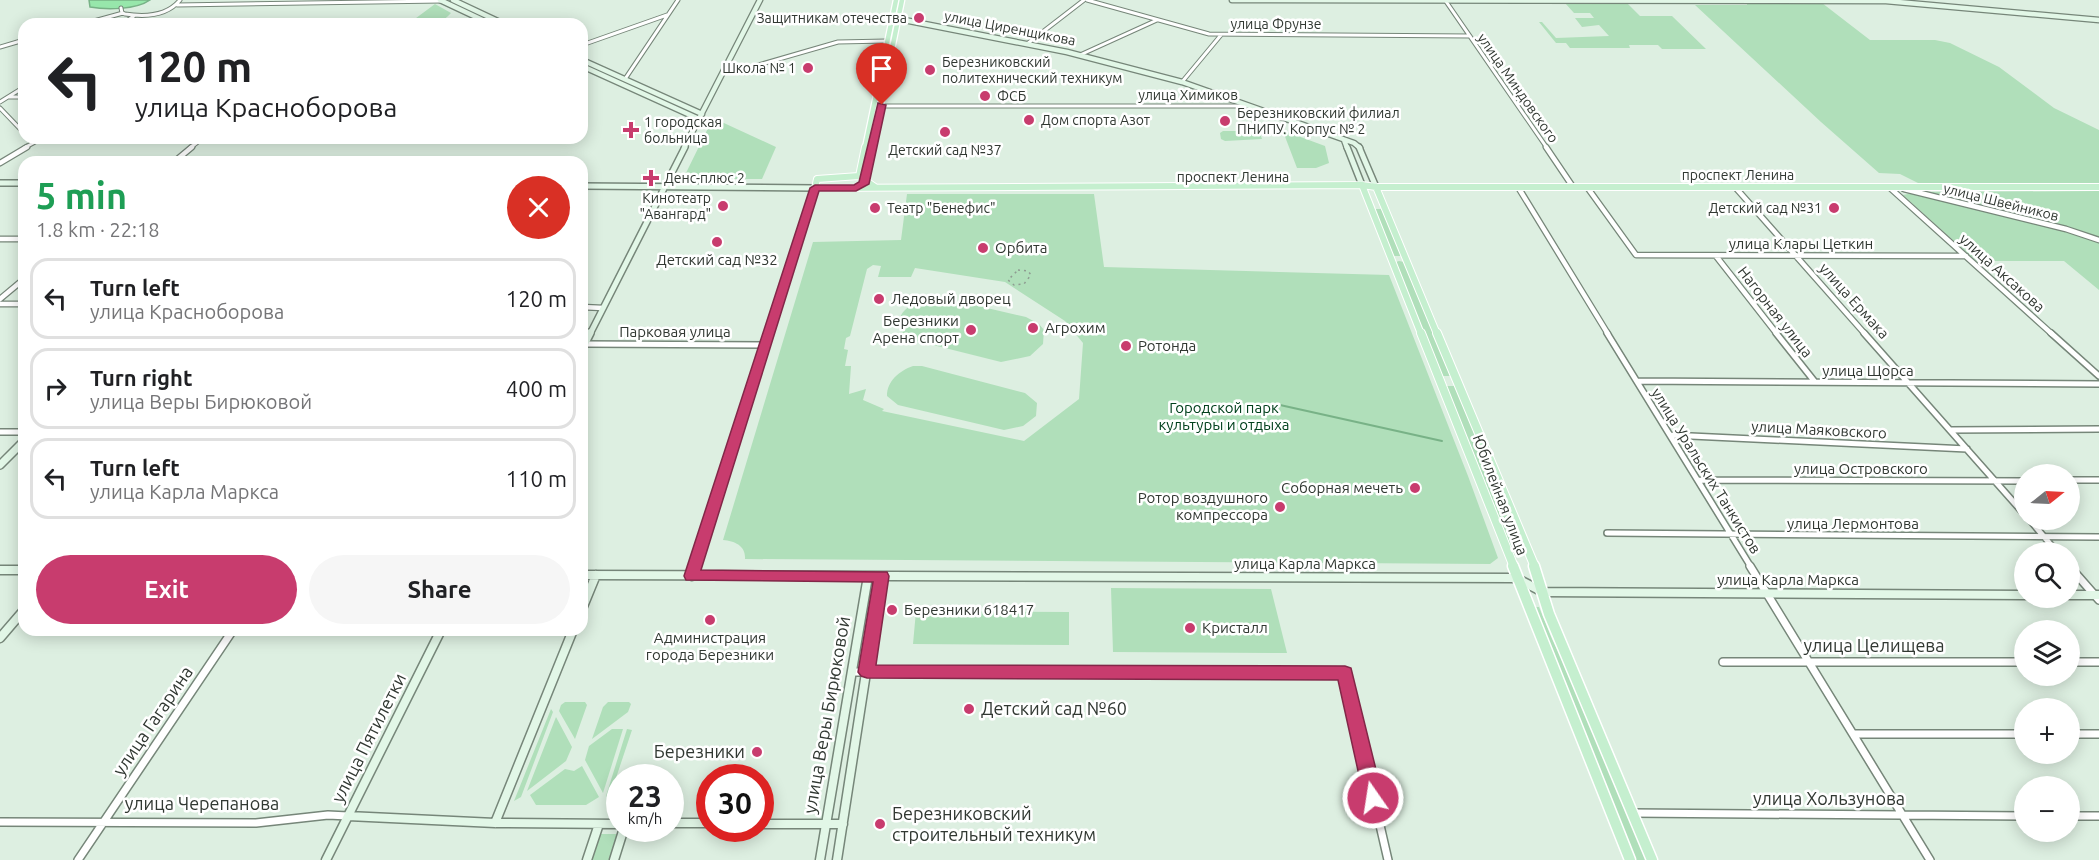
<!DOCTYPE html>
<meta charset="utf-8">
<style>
body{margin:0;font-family:Ubuntu,sans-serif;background:#f6f6f6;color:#202124;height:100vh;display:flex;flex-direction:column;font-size:22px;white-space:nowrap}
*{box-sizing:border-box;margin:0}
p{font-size:20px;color:#757577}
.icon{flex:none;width:33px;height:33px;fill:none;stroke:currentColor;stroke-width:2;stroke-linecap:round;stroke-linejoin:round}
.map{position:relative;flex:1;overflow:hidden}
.details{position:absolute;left:18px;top:156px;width:570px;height:480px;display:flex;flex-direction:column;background:#fff;border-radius:18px;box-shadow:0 3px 15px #0003}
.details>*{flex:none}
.guide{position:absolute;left:18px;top:18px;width:570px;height:126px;border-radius:18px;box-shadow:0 3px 15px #0003;background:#fff;color:#202124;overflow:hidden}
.needle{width:39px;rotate:72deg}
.tools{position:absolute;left:2014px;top:464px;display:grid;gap:12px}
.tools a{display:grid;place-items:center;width:66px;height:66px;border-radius:50%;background:#fff;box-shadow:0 3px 15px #0003;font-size:30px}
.speed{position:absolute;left:606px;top:764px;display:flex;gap:12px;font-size:30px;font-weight:700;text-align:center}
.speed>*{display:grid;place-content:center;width:78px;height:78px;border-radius:50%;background:#fff;box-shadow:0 3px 15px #0003;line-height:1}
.speed small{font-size:15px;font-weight:400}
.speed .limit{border:9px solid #d22;background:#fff;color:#111}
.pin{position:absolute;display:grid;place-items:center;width:51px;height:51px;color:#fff;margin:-62px -26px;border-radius:50% 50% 50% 0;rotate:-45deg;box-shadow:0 0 6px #0007}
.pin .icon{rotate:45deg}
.me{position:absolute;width:66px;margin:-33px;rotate:347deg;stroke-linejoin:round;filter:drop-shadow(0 0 4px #0008)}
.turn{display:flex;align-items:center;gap:21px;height:126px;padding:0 18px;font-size:27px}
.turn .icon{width:78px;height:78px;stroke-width:2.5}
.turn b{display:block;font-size:42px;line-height:51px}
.round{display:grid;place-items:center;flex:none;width:63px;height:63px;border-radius:32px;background:#f6f6f6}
.headline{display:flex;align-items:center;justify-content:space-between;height:102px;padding:0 18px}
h1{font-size:36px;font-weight:600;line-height:45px;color:#1e9e55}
.button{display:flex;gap:12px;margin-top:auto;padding:12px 18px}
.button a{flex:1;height:69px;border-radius:36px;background:#c83c6e;color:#fff;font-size:24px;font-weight:600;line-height:69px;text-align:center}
.button a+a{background:#f6f6f6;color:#202124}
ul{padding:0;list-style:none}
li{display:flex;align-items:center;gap:18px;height:81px;margin:0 12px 9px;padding:0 6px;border:3px solid #e0e0e0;border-radius:18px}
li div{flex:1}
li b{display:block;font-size:22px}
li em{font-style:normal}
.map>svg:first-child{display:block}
.green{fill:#b0dfba;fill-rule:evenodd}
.water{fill:#97e7ab;stroke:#78b287;stroke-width:1.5}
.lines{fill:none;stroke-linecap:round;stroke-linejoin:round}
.stream{stroke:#78b287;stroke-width:2}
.street-far3-casing{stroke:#768679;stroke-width:5}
.street-far2-casing{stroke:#768679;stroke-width:7}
.street-far1-casing{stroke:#768679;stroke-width:8}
.street-casing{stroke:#768679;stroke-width:10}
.secondary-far3-casing{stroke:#768679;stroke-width:7}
.secondary-far2-casing{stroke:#768679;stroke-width:8}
.secondary-far1-casing{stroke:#768679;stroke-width:10}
.secondary-casing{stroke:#768679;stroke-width:11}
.primary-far3-casing{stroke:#fff;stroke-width:7}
.primary-far2-casing{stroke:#fff;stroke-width:8}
.primary-far1-casing{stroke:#fff;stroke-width:10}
.primary-casing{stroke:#fff;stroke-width:13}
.street-far3{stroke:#fff;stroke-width:3}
.street-far2{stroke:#fff;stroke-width:4.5}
.street-far1{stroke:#fff;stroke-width:5}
.street{stroke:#fff;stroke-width:7}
.secondary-far3{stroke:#e2f7e7;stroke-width:4.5}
.secondary-far2{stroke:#e2f7e7;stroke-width:5}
.secondary-far1{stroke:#e2f7e7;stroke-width:7}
.secondary{stroke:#e2f7e7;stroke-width:8}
.primary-far3{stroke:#c5efcf;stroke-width:4.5}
.primary-far2{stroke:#c5efcf;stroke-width:6}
.primary-far1{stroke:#c5efcf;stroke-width:8}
.primary{stroke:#c5efcf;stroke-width:10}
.rail{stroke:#8e9b91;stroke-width:1.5;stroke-dasharray:2 4;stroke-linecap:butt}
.route{fill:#c83c6e;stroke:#822748;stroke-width:1.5}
.poi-dot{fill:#c83c6e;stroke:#fff;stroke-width:2}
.labels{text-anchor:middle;stroke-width:5;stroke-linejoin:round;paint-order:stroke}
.far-poi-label{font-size:14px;fill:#313832;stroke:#fff;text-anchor:start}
.far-street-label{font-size:14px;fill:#313832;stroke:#fff}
.street-label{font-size:15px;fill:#313832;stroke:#fff}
.poi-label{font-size:15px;fill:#313832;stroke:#fff;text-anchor:start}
.park-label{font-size:15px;fill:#01401c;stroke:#fff}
.near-street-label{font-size:18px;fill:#313832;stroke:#fff}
.near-poi-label{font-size:18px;fill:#313832;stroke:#fff;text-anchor:start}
</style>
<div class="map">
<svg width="2099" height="860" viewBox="0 0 2099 860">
<rect width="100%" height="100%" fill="#ddefe1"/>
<!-- green -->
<path class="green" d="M1565 3H1627L1640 16H1672L1706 49H1662L1658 45H1629L1630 48H1570L1566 43H1556L1539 22H1542L1556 38 1609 36 1599 25 1582 27 1575 18H1594L1590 13H1574Z
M1747 3H1822L1870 40H1935L1950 43 1999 67 2054 108 2099 130V184L1918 183 1900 174 1879 173 1821 122 1695 5H1747Z
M435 4 451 13C439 27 426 24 408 24Z
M713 118 776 147 762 179H691L693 176 685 175Z
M1223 131H1256L1260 133 1262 139 1225 141 1221 139 1220 133Z
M1287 132 1325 146 1329 163 1316 168H1297L1284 134Z
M2099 191V239L2064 227 1925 192Z
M1912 193 2062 230 2099 243V290L2064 261H1976L1903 195Z
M907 194H1094L1104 267 1389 275 1468 476 1498 558 1490 564 745 559C746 546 735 541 723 540L813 242 901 240ZM873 265 881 266 878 277H911L915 268 1005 282 1065 321 1083 343 1079 399 1024 441 882 411 884 409 863 400 866 389 849 394 851 366H845L848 350 844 349 846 338 850 336 867 269Z
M1375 209H1383L1401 256H1393Z
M1399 261 1404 262 1451 376H1441L1396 262Z
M944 298 1026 317 1039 324 1044 330 1043 344 1030 356 1001 362 897 336 902 330C891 306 926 298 944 298Z
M913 366H922L1025 393 1037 403 1036 416 1023 426 1004 430 898 405 887 396C887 381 899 371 913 366Z
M1445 386H1455L1524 556H1513Z
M1111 588 1271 589 1287 653 1113 652Z
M1532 607H1539L1552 639 1572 679 1647 860H1633Z
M916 611 1069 612V645L913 644Z
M565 702H585L587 705 575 739 559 711 561 705Z
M608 702H629L631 704 628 712 592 739 603 707Z
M551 709 553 712 521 797 514 801Z
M556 717 572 747 566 761 527 791Z
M612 729H623L603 793 585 760 589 746Z
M627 729 632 730 609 799 606 796Z
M582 766 599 797 586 805H536L530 795 565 769 574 771Z
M599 834H620L612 860H591Z"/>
<!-- water -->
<path class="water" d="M89 0H150C136 10 106 10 90 7Z"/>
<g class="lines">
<!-- stream -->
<path class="stream" d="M1280 405 1442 441"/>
<defs>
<path id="street-far3" d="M1087 0 1209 34 1470 36
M1445 0 1547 148
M177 5 442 1
M121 8 122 13 125 14C144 17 167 16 180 0
M83 24 123 13
M122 24 134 16
M1027 44 1084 0
M582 45 667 15
M0 47 24 40
M1080 55 1157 20
M726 68H748L838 42 887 41
M625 79 678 0
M1182 82 1221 35
M9 97H24
M0 102 24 87
M874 106H1247
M0 108 24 133
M24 148 35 142 30 138
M190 148 203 138"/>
<path id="street-far2" d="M1546 147 1573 187
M174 162 192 147
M0 163 27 147
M1518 187 1608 334
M1587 187 1636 255 1966 256
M1735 187 1865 334
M1889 187 2052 334
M1904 189 2066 229 2099 240
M0 239H24
M1716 256 1777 334
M0 299 24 279
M0 304H24
M582 307 603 308"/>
<path id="street-far1" d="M1607 333 1751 567
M1776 333 1815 382
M1864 333 2025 515
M2051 333 2099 376
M585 344 765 345
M1637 381 2099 384
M1950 430 2099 429
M0 432H24
M1670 435 1967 449
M1698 480 2025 481
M2070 480H2099
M2029 519 2057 552
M1607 533 2099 537"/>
<path id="street" d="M1750 566 1930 860
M2070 567 2099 600
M1723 662H2025
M2070 662H2099
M852 672 1345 673 1388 860
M1853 734H2025
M2070 734H2099
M1632 813 2025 816
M2070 816H2099
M0 822 256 823 328 815 348 816
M78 860 233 630"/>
<path id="secondary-far3" d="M440 0 491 24
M453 0 504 24
M1232 0 1886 1 2099 20
M894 18 1067 52 1182 82 1354 143 1360 148
M582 60 702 114
M582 66 699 119
M1344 140 1347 148
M684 148 760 0"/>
<path id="secondary-far2" d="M1347 147 1362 185
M1359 147 1376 187
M0 183H24
M582 186 815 188 769 334
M590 334 685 147"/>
<path id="secondary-far1" d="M582 349 590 333
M0 465 24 441
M695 567 769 333"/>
<path id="secondary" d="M0 570H24
M582 575 1516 578 1543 592 2025 595
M692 576 695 566
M2070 595H2099
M582 609 596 575
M0 638 24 610
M348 816 495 823 620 824
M495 823 573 630
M670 823H710
M760 824H843
M326 860 441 630
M587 860 599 824
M614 860 624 828
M820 860 868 576
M837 860 881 576"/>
<path id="primary-far3" d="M865 148 896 0
M872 148 902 0"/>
<path id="primary-far2" d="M859 176 865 147
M865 183 872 147
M1362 185 1421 334
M875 187 859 176 817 179 815 188 1362 185 1376 187H2099
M1376 187 1437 334"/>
<path id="primary-far1" d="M1421 333 1514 567
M1437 333 1535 567"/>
<path id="primary" d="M1513 566 1630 860
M1534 566 1549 614 1652 860"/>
</defs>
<!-- street-far3 casing -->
<use href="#street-far3" class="street-far3-casing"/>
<!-- street-far2 casing -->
<use href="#street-far2" class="street-far2-casing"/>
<!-- street-far1 casing -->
<use href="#street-far1" class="street-far1-casing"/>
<!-- street casing -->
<use href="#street" class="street-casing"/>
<!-- secondary-far3 casing -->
<use href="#secondary-far3" class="secondary-far3-casing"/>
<!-- secondary-far2 casing -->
<use href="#secondary-far2" class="secondary-far2-casing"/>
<!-- secondary-far1 casing -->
<use href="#secondary-far1" class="secondary-far1-casing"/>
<!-- secondary casing -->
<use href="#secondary" class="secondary-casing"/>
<!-- primary-far3 casing -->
<use href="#primary-far3" class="primary-far3-casing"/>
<!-- primary-far2 casing -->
<use href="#primary-far2" class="primary-far2-casing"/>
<!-- primary-far1 casing -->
<use href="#primary-far1" class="primary-far1-casing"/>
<!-- primary casing -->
<use href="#primary" class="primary-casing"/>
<!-- street-far3 -->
<use href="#street-far3" class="street-far3"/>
<!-- street-far2 -->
<use href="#street-far2" class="street-far2"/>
<!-- street-far1 -->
<use href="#street-far1" class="street-far1"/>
<!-- street -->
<use href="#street" class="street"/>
<!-- secondary-far3 -->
<use href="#secondary-far3" class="secondary-far3"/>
<!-- secondary-far2 -->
<use href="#secondary-far2" class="secondary-far2"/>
<!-- secondary-far1 -->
<use href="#secondary-far1" class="secondary-far1"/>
<!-- secondary -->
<use href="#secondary" class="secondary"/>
<!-- primary-far3 -->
<use href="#primary-far3" class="primary-far3"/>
<!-- primary-far2 -->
<use href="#primary-far2" class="primary-far2"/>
<!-- primary-far1 -->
<use href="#primary-far1" class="primary-far1"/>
<!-- primary -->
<use href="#primary" class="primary"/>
<!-- rail -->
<path class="rail" d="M1018 270 1028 271 1031 275 1024 284 1014 285 1008 280Z"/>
</g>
<!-- route -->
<path class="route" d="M878 103 886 105 869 184 856 191H819L701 570 887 572 889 576 876 665 1345 666 1351 668 1383 798 1380 803 1373 806 1367 803 1364 798 1338 680 867 678 861 676 858 672 873 582 686 580 684 576 810 188 815 185H854L859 182Z"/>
<!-- markers -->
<g class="poi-dot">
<circle cx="919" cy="18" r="6"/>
<circle cx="808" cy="68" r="6"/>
<circle cx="930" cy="70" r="6"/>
<circle cx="985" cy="96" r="6"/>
<circle cx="1029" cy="120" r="6"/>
<circle cx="1225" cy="121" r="6"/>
<path d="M628 121h6v6h6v6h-6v6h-6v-6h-6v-6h6z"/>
<circle cx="945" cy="132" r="6"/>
<path d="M648 169h6v6h6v6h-6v6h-6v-6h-6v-6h6z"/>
<circle cx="723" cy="206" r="6"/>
<circle cx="875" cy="208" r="6"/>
<circle cx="1834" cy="208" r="6"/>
<circle cx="717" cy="242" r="6"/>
<circle cx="983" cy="248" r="6"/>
<circle cx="879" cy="299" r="6"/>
<circle cx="1033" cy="328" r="6"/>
<circle cx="971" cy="330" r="6"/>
<circle cx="1126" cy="346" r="6"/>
<circle cx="1415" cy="488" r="6"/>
<circle cx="1280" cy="507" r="6"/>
<circle cx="892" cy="610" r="6"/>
<circle cx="710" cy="620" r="6"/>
<circle cx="1190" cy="628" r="6"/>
<circle cx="969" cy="709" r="6"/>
<circle cx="757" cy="752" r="6"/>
<circle cx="880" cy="824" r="6"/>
</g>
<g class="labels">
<!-- far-poi labels -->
<g class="far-poi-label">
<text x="907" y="23" text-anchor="end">Защитникам отечества</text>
<text x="942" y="67">Березниковский<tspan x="942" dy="16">политехнический техникум</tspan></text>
<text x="796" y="73" text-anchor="end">Школа № 1</text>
<text x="997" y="101">ФСБ</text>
<text x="1237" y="118">Березниковский филиал<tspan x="1237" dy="16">ПНИПУ. Корпус № 2</tspan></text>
<text x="1041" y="125">Дом спорта Азот</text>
<text x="644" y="127">1 городская<tspan x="644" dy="16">больница</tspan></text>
<text x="945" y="155" text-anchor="middle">Детский сад №37</text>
<text x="664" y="183">Денс-плюс 2</text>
<text x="711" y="203" text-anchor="end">Кинотеатр<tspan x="711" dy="16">"Авангард"</tspan></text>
<text x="887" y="213">Театр "Бенефис"</text>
<text x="1822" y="213" text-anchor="end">Детский сад №31</text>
</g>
<!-- far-street labels -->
<g class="far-street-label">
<text x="1276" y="29">улица Фрунзе</text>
<text transform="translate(1010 28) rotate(11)" y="5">улица Циренщикова</text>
<text transform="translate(1518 88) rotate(55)" y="5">улица Миндовского</text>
<text x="1188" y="100">улица Химиков</text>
<text x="1738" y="180">проспект Ленина</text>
<text x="1233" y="182">проспект Ленина</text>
<text transform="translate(2001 202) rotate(14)" y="5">улица Швейников</text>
</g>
<!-- street labels -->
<g class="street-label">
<text x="1801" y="249">улица Клары Цеткин</text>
<text transform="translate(2002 273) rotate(42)" y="5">улица Аксакова</text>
<text transform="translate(1854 301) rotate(48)" y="5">улица Ермака</text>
<text transform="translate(1775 312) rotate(52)" y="5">Нагорная улица</text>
<text x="675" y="337">Парковая улица</text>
<text x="1868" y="376">улица Щорса</text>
<text transform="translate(1819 430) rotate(3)" y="5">улица Маяковского</text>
<text x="1861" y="474">улица Островского</text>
<text transform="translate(1706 471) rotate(58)" y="5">улица Уральских Танкистов</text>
<text transform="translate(1500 495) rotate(69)" y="5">Юбилейная улица</text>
<text x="1853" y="529">улица Лермонтова</text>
<text x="1305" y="569">улица Карла Маркса</text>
<text x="1788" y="585">улица Карла Маркса</text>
</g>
<!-- poi labels -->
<g class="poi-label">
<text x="995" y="253">Орбита</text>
<text x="717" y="265" text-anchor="middle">Детский сад №32</text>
<text x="891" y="304">Ледовый дворец</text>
<text x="959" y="326" text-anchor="end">Березники<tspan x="959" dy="17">Арена спорт</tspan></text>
<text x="1045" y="333">Агрохим</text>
<text x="1138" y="351">Ротонда</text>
<text x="1403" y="493" text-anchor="end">Соборная мечеть</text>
<text x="1268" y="503" text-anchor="end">Ротор воздушного<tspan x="1268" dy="17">компрессора</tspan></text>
<text x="904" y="615">Березники 618417</text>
<text x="1202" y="633">Кристалл</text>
<text x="710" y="643" text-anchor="middle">Администрация<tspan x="710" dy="17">города Березники</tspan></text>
</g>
<!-- park labels -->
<g class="park-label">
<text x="1224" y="413">Городской парк<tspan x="1224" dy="17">культуры и отдыха</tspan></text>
</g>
<!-- near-street labels -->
<g class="near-street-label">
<text x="1874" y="652">улица Целищева</text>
<text transform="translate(827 715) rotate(-80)" y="6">улица Веры Бирюковой</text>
<text transform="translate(153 721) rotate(-56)" y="6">улица Гагарина</text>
<text transform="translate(369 738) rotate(-63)" y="6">улица Пятилетки</text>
<text x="1829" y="805">улица Хользунова</text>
<text x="202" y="810">улица Черепанова</text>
</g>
<!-- near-poi labels -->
<g class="near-poi-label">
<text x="981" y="715">Детский сад №60</text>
<text x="745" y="758" text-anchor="end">Березники</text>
<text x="892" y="820">Березниковский<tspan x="892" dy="21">строительный техникум</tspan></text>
</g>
</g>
</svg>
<div class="tools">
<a><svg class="needle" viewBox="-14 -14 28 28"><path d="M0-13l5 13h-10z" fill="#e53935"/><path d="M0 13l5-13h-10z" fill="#757577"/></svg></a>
<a><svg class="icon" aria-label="search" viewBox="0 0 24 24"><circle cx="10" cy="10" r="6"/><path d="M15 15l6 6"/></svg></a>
<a><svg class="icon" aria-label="layers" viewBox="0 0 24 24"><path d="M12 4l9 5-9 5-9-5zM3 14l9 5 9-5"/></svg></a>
<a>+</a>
<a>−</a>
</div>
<div class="speed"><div>23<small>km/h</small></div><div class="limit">30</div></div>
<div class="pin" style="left:882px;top:105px;background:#d93025"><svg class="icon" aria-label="arrive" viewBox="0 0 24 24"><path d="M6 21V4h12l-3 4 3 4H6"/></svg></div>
<svg class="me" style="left:1373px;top:798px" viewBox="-20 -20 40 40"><circle r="17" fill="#c83c6e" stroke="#fff" stroke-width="3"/><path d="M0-11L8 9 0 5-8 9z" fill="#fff"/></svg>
<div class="guide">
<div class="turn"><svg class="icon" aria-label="left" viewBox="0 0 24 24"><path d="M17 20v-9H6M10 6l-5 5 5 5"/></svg><div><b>120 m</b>улица Красноборова</div></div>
</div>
<section class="details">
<div class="headline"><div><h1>5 min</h1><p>1.8 km · 22:18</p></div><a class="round" style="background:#d93025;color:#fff"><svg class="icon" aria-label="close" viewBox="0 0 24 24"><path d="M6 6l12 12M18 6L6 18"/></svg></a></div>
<ul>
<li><svg class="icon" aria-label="left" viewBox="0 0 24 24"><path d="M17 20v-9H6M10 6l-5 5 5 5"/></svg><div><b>Turn left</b><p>улица Красноборова</p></div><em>120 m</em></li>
<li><svg class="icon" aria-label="right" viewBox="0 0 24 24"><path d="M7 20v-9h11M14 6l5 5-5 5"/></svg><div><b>Turn right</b><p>улица Веры Бирюковой</p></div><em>400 m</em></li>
<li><svg class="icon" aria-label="left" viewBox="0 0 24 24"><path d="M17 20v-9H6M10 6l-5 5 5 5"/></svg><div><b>Turn left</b><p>улица Карла Маркса</p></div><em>110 m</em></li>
</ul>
<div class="button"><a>Exit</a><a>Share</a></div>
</section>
</div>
